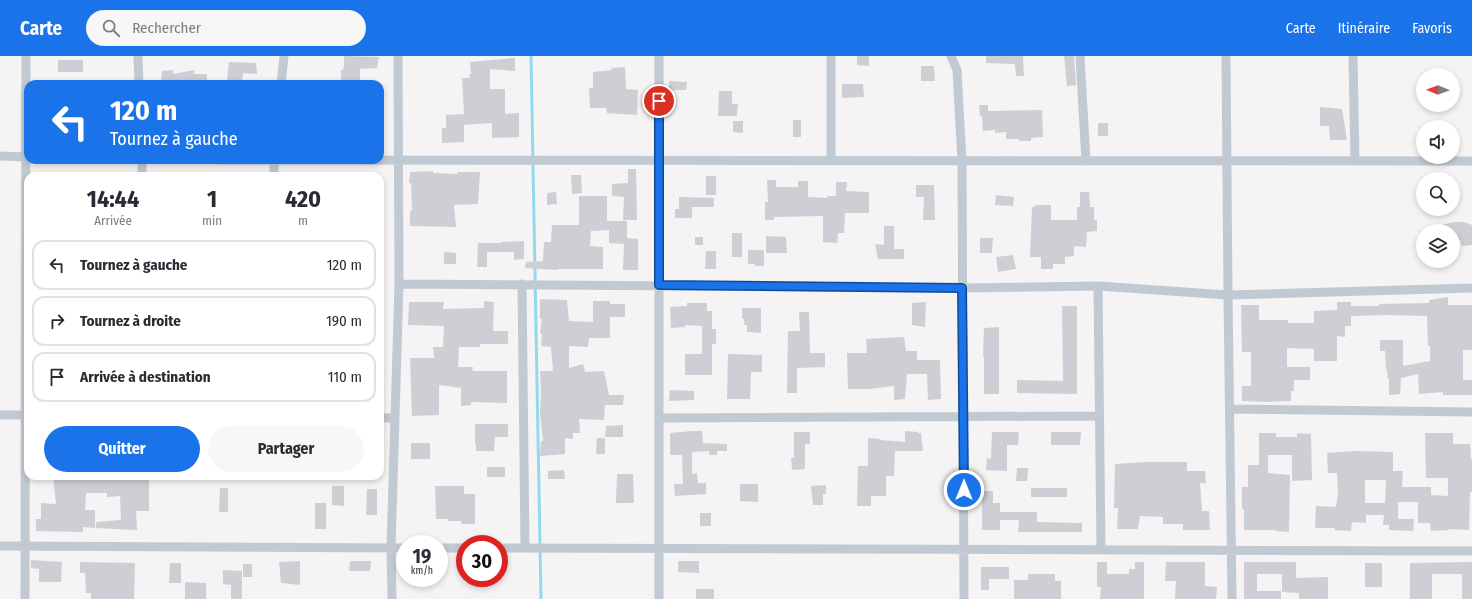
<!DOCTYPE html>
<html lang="fr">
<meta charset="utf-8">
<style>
body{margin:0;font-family:"Fira Sans Condensed",sans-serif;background:#f7f7f7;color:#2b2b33;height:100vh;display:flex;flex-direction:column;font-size:15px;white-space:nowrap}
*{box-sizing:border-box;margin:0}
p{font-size:13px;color:#7c7c81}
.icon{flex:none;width:22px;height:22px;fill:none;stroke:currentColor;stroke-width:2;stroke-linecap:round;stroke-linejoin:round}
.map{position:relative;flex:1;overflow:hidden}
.side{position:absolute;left:24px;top:116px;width:360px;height:308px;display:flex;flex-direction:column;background:#fff;border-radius:12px;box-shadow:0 2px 6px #0003}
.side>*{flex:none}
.banner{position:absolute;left:24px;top:24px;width:360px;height:84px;border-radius:12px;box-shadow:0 2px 6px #0003;background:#1a73e8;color:#fff;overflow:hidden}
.needle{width:26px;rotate:271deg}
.tools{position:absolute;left:1416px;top:12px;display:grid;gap:8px}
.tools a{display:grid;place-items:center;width:44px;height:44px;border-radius:50%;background:#fff;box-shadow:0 2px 6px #0003;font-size:20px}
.speed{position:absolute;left:396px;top:479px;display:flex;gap:8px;font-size:20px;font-weight:700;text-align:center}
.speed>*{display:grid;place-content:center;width:52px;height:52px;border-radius:50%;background:#fff;box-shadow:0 2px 6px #0003;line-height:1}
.speed small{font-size:10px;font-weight:400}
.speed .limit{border:6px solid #d22;background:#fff;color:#111}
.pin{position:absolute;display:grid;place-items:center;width:34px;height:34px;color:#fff;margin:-17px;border:2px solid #fff;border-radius:50%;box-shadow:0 1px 4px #0007}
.me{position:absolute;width:44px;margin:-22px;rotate:0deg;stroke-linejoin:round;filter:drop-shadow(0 0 3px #0008)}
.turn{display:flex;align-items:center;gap:14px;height:84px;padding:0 20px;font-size:18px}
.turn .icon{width:52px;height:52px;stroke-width:2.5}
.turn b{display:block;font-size:28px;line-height:34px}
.eta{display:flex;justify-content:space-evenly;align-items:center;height:68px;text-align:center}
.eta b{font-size:24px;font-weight:700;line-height:28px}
.button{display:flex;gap:8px;margin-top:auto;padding:8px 20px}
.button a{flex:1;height:46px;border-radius:24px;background:#1a73e8;color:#fff;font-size:16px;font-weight:700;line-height:46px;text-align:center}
.button a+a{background:#f7f7f7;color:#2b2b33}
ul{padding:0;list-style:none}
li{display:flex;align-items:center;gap:12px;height:50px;margin:0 8px 6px;padding:0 12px;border:2px solid #e1e1e2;border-radius:12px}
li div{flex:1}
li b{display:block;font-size:15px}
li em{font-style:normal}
header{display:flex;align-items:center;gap:24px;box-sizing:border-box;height:56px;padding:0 20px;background:#1a73e8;color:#fff}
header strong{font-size:19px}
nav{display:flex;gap:22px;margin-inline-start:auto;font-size:14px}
.search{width:280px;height:36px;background:#f7f7f7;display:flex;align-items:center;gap:10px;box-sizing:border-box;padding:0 14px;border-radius:22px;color:#7c7c81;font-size:15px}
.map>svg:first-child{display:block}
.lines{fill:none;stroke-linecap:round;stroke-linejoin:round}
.stream{stroke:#90daee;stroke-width:3}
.building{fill:#cdcfd5;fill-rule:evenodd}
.street{stroke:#c1cad2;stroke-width:9}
.route-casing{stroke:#114b97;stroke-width:10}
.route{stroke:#1a73e8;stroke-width:7}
</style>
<header>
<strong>Carte</strong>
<div class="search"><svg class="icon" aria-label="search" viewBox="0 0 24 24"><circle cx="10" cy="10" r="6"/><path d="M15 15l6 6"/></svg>Rechercher</div>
<nav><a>Carte</a><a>Itinéraire</a><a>Favoris</a></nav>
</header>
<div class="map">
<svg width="1472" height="543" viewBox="0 0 1472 543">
<rect width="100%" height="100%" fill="#f5f3f3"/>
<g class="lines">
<!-- stream -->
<path class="stream" d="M531 0 541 543"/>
</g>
<!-- building -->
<path class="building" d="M344 0 379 1 377 12 360 13V24H354L352 25V28H341V14H343L344 9Z
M857 0H869V10L857 9Z
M986 0H1023L1024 20H1016L1015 8 986 7Z
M1064 0H1074L1076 29 1067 30Z
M515 2V15L490 13V33H505V58L519 57V81L492 82V67L464 69V86L442 87V72H446V59L464 58 462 22H470L469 18H471L470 6Z
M58 4H83V16H58Z
M229 6 256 7 257 18 243 17 242 25 227 24Z
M921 10H934L935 25H921Z
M625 11 626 33 638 34 637 59 607 57 606 52H590L589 32H593V16L612 14 611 12Z
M173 14V18L194 14V18H207V28H161L162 15Z
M669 25 687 26 686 34H669Z
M842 28H863L864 41 842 42Z
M719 35H732V48H738L737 60H718Z
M979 49H988V55L1042 54 1043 81 1031 82V85H1019V83H1006V76L995 77V74L983 75 982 60H980Z
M1320 51 1342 53 1347 84H1330L1329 70H1320Z
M793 64H801V81H793Z
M733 65H743V77L733 76Z
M1098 67H1108V80H1098Z
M628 113H636L637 164H623L624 141 612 140V128L628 127Z
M433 115V117L457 118 458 116H480L478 148 454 149 456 171 410 170V155H412L411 127H409L410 116Z
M571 119H581L582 137 572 138Z
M706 120H716V139H706Z
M767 124H776V131H798V125H808V141L827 142V140H836V126H847L846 135 869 136V157H845L844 177H838L837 187 823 186V160L774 161V164H765V146H768Z
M916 129H934L935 164H923L924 141H916Z
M556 136 557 148 547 149V137Z
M1080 136H1089L1090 151H1094V164H1097V175L1087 176 1086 191 1074 190V200L1065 201V208H1053V213H1041V201H1030L1032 151H1035V149H1051V164H1077V151H1080Z
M996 139 1014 141 1013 150 995 149Z
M579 140H607V165H627V182L638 183V214H623L624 188 609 187V174L591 175 590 190 603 191V213H558V214L525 212 526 206 543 205 544 186H551L552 169H579Z
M679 141 714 142V151H692V162H675V153H679Z
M1453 166H1464L1472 169V189L1462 190 1460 184H1453V175H1430L1429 172Z
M884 170H894V193H904V203H878L875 188 884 189Z
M732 177H742V201H732Z
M766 180 786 181 787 197H766Z
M695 181H703V189H695Z
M980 182H993L992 197H980Z
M524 185V203L514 204V196H487V211H477L478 187H501V186Z
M748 194H764V210H755V208H748Z
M706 195H716V213H705Z
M444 196 456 197V208H444Z
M1013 199 1016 213 998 216 996 201Z
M1448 241V249H1472V294H1463V324H1472V339H1443V336L1419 338 1418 318 1401 322 1400 338 1389 339V323H1388L1387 314H1386L1385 295H1380V284H1403V310L1430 305V290H1428L1427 260 1387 259 1351 260V270H1345V281L1337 280V305H1314V293L1287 292V311H1310V324H1294V335H1291V345L1266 346 1242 345V330H1251V296H1242L1241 249H1259V264H1288V267H1314V255L1337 254V246H1351V250H1379V248L1429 247V244Z
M540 243 567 244 569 265 593 266V245H610V248H625V261H610V282H589L588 291 569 290V312L583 308 585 316 604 315 609 339H624L623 349H605L604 364 579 363 580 377H573V383L565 382V398L540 400 541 385H543L540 358 541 336 540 315H553L551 291 541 290 542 278H540L542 263H540Z
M484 245 494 246 493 275H508V288H480V291H459L458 311H473L472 315H507V347L471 346V349L461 350V332L439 329V359L412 360 410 302H434L433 291H443L444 270 408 269 409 246H444L443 253 484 252Z
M926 246 925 271 912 269V247Z
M687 247H707V255H712V273H716V288H712V319H685V298H702V270L685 269V271L671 272 670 251 687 250Z
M1062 250H1077V338L1017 337V324L1063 325Z
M742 252H761V277L747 276V269H744V263H742Z
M799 256H809L810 297H825V311L797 312V337H787L788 275H800Z
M999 271V338H984V301H983L984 272Z
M904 281 906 295H917V304H940L941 343 928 344 927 318H907L905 343 894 344V330L869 333H848L847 297H867L866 283Z
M728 298 762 299V316H751L750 343H727Z
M670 334 694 335V344L669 345Z
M475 368H508V381H495L494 395H476V388H475Z
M623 369V381H605L606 370Z
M693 375H702L703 387 727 388V395H717V399H709V395L692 396V418L697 417 698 427H706V438L675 440 674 428H683L682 399H670V377Z
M905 375 918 376V377H921L923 395H895L894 420H886V440H871V450H857L858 410H868V382L880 383V384L905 386Z
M794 376H810V388H805V413L792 414 791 402H794Z
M992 376H1019L1018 389H1007V415L986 414 987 402 991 403Z
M1051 376H1081L1080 389H1051Z
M1259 377H1276V381H1297V377L1311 378 1312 424 1292 425V399H1268V417L1290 419 1289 476 1275 475V474H1244V453H1242V431H1248V409H1259Z
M1425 377H1453V388H1470L1471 403H1472V436H1470L1469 474 1449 473V474L1431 475 1430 467H1418V446H1398V463H1414L1413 475 1389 474V469H1383L1384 459H1366V467L1352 466 1351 475 1334 474 1335 472H1315L1316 450 1336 451 1338 438 1337 417H1328L1327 397 1357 395 1393 396V415H1403L1402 431H1431V439L1448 440V422H1426ZM1365 424H1386L1385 447H1365Z
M597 382H605V398H596Z
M411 387H430V403H411Z
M1146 406H1187V415H1205L1206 427H1200L1202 455H1209L1210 474H1183V468H1163V461L1140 460 1138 473H1117L1118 452H1114L1115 408Z
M487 411H505V421H487Z
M1017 412H1028L1027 425H1016Z
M564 414 565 423H548V415Z
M617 418H633L634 447H616Z
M53 420 149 421V455H136L137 474 96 472V466L121 464 120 440 107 441V437H86L85 454H95V472L83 471V476L36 475V463H41V447L56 448Z
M740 428H758V446L740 445Z
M826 429V438H823V449H813L811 430Z
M332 430H344V450L332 449Z
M435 430H464V438H475V468H461V465H448V463H436Z
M220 432H228V456H219Z
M1031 432H1067V441H1031Z
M367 433H377V459H366Z
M982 435H993V447H1000V456H1037V466L1082 467V476H1018L1019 464H1000V474H982Z
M315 447H326V473H315Z
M700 457H711V470H700Z
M31 504 62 506 61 526H39V513L31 512Z
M300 505V529L281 527 279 506Z
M350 505H371L370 515H349Z
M678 505H699V517L678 516Z
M80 506 135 507 134 543H91V537H86L85 517H80Z
M1097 506H1107V518H1129V513H1135V506H1144V543H1100L1101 531H1097Z
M1166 506H1205V530L1217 531 1216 543H1175L1176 525H1165Z
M1244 506H1296V522L1328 521V543H1299V537L1282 536V518H1257V535H1281V543H1244Z
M1472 506V543H1462V518H1432V543H1410V507Z
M170 507H181V527H169Z
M1365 507H1382V531H1365Z
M243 508H252V521H243Z
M981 511H1009V523H989V534H981Z
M223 514 242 515V543H231V529L223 528Z
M1028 518H1055V525H1061V543H1014V524H1028Z
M185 526 206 527V543H185Z
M696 533H714V543H696Z"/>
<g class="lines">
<!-- street -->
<path class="street" d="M138 0 139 28
M659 0V543
M951 0 957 14 962 105 964 543
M1080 0 1086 105
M1226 0 1228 239 1232 543
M1353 0 1355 105
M281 28 284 0
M0 100 28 101
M142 104V120
M219 104 1472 105
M831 105V0
M274 120V104
M399 228 962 232 1098 230 1228 239 1472 232
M522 228 525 492
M1098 230 1101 494
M1230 353 1472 356
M0 359H28
M380 362H395
M659 362 1100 360
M0 490 405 492
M439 492H465
M499 492 1472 495
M25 543 26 0
M392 543 391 492 399 228 398 0"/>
</g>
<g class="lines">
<defs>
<path id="route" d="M659 45V229L962 232 964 434"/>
</defs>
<!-- route casing -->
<use href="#route" class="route-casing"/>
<!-- route -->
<use href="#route" class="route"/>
</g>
</svg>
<div class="tools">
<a><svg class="needle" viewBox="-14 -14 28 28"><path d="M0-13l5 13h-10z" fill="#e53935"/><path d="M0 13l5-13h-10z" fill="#7c7c81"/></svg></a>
<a><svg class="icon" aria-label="sound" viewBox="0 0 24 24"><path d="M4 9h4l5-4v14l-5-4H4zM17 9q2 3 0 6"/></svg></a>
<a><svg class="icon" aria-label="search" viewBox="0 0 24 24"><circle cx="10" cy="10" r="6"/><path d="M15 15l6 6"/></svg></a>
<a><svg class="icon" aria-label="layers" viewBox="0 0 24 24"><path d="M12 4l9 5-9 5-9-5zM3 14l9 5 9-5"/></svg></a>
</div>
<div class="speed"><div>19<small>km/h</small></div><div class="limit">30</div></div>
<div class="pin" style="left:659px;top:45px;background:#d93025"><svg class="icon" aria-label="arrive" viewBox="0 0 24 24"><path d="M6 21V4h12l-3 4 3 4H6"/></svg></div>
<svg class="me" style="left:964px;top:434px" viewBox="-20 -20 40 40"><circle r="17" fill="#1a73e8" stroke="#fff" stroke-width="3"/><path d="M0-11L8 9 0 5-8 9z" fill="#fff"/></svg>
<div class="banner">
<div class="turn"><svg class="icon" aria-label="left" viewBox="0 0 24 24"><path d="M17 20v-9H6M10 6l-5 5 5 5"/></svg><div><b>120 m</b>Tournez à gauche</div></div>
</div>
<section class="side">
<div class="eta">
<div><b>14:44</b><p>Arrivée</p></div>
<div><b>1</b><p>min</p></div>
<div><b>420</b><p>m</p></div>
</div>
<ul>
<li><svg class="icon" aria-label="left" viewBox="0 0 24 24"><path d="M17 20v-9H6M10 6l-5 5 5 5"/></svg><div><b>Tournez à gauche</b></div><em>120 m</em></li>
<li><svg class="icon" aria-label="right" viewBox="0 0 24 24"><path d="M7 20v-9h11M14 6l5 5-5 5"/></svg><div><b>Tournez à droite</b></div><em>190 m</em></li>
<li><svg class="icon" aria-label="arrive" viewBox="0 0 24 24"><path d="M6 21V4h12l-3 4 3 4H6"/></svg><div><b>Arrivée à destination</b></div><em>110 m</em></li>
</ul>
<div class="button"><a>Quitter</a><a>Partager</a></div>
</section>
</div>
